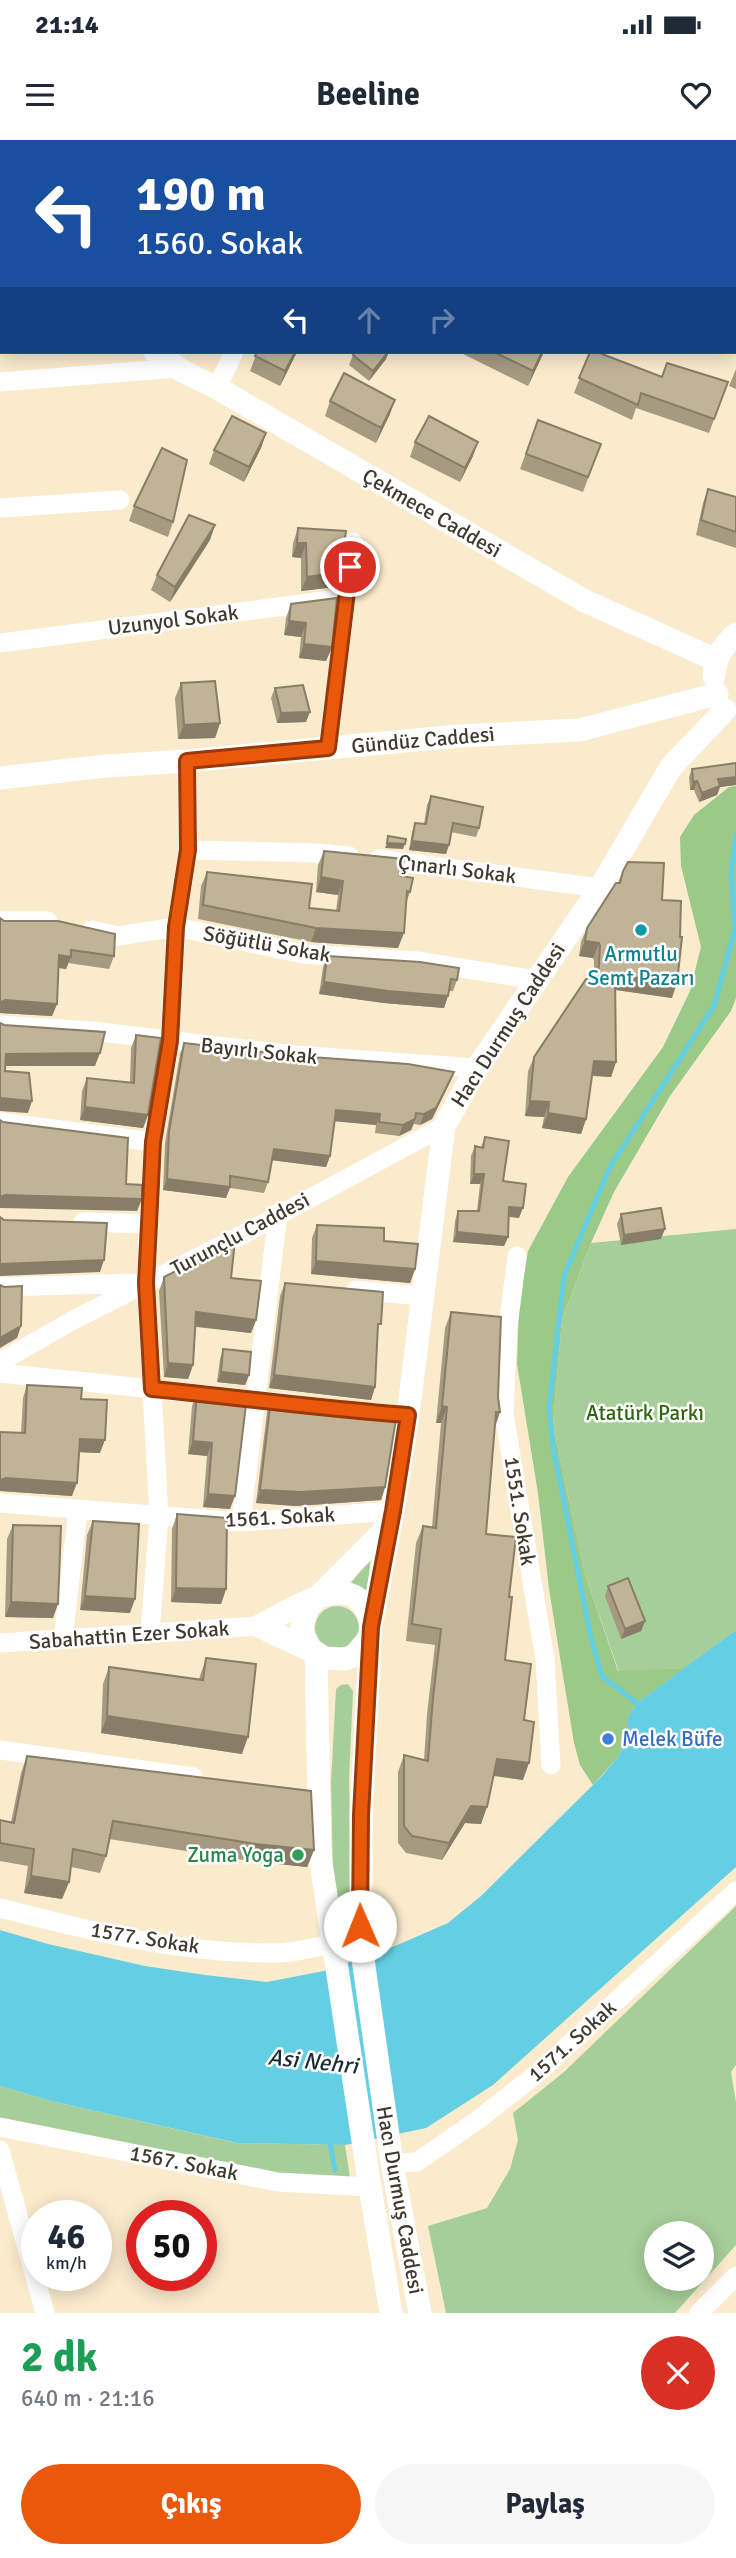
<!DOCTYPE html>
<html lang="tr">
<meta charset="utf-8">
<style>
body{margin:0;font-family:Signika,sans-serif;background:#f6f6f7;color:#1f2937;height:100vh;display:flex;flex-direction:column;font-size:26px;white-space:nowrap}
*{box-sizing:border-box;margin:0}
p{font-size:23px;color:#747a83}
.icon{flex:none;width:38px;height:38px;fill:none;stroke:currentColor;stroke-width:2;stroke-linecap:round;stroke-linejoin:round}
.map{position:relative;height:2173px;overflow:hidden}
.details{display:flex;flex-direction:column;background:#fff;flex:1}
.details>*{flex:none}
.top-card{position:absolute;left:0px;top:0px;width:737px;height:214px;box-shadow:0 4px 18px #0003;background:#1a4fa0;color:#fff;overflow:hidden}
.fabs{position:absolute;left:644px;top:2081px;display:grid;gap:14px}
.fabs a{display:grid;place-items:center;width:70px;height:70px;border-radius:50%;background:#fff;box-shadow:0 4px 18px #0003;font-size:35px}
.speed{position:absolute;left:21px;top:2060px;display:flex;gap:14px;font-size:35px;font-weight:700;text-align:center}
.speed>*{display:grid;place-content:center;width:91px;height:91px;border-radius:50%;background:#fff;box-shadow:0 4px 18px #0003;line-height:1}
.speed small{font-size:18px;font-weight:400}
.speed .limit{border:10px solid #d22;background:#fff;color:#111}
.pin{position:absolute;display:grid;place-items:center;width:60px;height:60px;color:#fff;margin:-30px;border:4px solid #fff;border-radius:50%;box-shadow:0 2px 7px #0007}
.me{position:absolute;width:77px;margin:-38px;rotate:359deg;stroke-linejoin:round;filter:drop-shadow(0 0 5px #0008)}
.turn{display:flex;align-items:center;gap:24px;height:147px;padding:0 21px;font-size:32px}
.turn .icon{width:91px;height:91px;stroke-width:2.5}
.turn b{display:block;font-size:49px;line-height:60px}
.lanes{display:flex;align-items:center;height:66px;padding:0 21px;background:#0003;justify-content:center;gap:35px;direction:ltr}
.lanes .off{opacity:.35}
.round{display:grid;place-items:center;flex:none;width:74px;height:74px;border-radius:37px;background:#f6f6f7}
.head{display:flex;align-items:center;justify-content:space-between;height:119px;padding:0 21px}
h1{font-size:42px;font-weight:800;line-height:52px;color:#1e9e55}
.button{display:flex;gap:14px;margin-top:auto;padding:14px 21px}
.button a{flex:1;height:80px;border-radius:42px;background:#ea580c;color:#fff;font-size:28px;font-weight:800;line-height:80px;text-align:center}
.button a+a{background:#f6f6f7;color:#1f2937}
.status{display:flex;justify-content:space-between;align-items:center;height:49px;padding:0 35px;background:#fff;direction:ltr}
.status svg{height:19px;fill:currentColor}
header{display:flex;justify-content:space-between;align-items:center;height:91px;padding:0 21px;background:#fff;font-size:32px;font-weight:800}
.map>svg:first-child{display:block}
.green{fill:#a6ce98;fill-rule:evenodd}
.forest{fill:#9ac988}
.water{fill:#64cee2}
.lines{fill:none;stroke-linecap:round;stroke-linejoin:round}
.stream{stroke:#64cee2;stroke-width:5}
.minor{stroke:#fff;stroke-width:19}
.major{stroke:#fff;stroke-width:23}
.wall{fill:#a69a80}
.shaded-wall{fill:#877d68}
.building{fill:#c1b395;stroke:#877d68;stroke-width:2}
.route-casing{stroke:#983908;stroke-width:18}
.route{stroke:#ea580c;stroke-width:12}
.culture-dot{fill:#0f9aa8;stroke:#fff;stroke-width:2.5}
.shop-dot{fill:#3f7fe0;stroke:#fff;stroke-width:2.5}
.leisure-dot{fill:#2e9e5b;stroke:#fff;stroke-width:2.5}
.labels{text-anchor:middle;stroke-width:5;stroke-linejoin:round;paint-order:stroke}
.street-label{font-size:21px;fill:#403a2e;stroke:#fff}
.culture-label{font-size:21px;fill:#0d838f;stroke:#fff}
.park-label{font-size:21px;fill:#2e670e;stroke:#fff}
.shop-label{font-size:21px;fill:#366cbe;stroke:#fff;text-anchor:start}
.leisure-label{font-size:21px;fill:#27864d;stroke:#fff;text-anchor:end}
.water-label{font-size:23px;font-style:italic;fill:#1a2d31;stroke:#fff}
</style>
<div class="status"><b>21:14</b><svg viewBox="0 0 49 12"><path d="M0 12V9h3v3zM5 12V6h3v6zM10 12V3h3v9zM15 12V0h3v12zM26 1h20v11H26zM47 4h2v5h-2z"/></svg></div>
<header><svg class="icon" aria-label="menu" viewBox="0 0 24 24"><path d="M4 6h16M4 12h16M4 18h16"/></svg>Beeline<svg class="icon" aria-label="heart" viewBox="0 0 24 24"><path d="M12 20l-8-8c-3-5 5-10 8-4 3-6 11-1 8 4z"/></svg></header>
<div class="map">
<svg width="736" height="2173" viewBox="0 0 736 2173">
<rect width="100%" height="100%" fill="#fbebcd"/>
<!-- green -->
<path class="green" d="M736 1089V1490L685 1528 619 1532 585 1434 553 1286 562 1179 591 1103Z
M371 1417 366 1456 348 1447Z
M315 1488a22 22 0 1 1 44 0a22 22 0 1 1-44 0Z
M348 1544 353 1551 349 1639 352 1790 349 1792 345 1789 333 1734 331 1643 336 1549 341 1545Z
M736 1766V1925L731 1932 736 1962V2105L675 2173H446L428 2086 487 2068 510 2029 518 2000 513 1973 564 1932ZM702 2093V2138H656V2093Z
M0 1946 51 1961 236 2003 345 2005 352 2050 0 1987Z"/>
<!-- forest -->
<path class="forest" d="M736 646V858L731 871 670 956 614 1052 591 1103 562 1179 553 1286 585 1434 618 1531 685 1528 637 1563 628 1577V1592L619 1616 593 1645 580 1625 574 1603 549 1449 538 1353 517 1224 519 1164 528 1111 568 1037 663 907 690 851 701 807 681 726 680 697 694 675 729 647Z"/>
<!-- water -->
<path class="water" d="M736 1490V1727L493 1945 426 1988 345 2005 237 2003 51 1961 0 1946V1790L48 1804 145 1826 205 1835 267 1842 324 1831 395 1806 448 1783 481 1756 601 1637 619 1616 628 1592V1577L637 1563Z"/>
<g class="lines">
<!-- stream -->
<path class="stream" d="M642 1567 602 1536 591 1498 553 1307 549 1268 564 1136 610 1027 714 866 735 789 731 733 736 695
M329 1999 335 2030"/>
<!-- minor -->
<path class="minor" d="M208 0 209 2
M699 0 700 2
M107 2 108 0
M596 2 599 0
M735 6 736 3
M735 63 736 64
M0 186H2
M0 242 177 228
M217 248 234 212
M0 368 120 360
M0 503 346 458
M328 608 353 402
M188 710 318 713 349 716
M379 719 600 748
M0 781H48
M91 790 118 796 176 787 303 814 417 821 535 840
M0 885 92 891 294 915 477 928
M0 982 153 1002
M83 1082 149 1084
M517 1116 508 1187 504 1274 545 1519 551 1625
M0 1147 139 1143
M356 1150 421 1156
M0 1222 75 1179 240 1096 444 986
M0 1233 295 1264
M0 1363 241 1382 393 1371
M241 1382 278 1073
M150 1494 159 1376 146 1143 153 1002 170 901 176 787 188 710 187 621
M63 1499 78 1370
M0 1503 259 1486
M0 1610 193 1637
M0 1768C90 1791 181 1814 275 1813 294 1813 314 1807 333 1804
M0 1987 278 2042 370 2047
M0 2010 45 2173
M392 2023 417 2022 479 1979 539 1932 736 1751
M699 2173 736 2136"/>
<!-- major -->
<path class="major" d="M0 94 2 95
M155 212 184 232 217 248 585 461 716 520
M714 536C715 517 723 506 736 494
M0 638 106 626 187 621 459 596 580 590 717 554
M392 1373 382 1393 308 1467 302 1485 303 1495 311 1509 324 1518 345 1519 355 1515 369 1498 393 1371 408 1275 444 986 477 928 600 748 671 627 725 570
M314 1512 259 1486C292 1470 362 1420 371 1487L361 1675V1805L392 2023 420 2173
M316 1513 320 1716 370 2047 391 2173"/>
</g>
<!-- wall -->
<path class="wall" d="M0 0H70L68 2H2V64L0 62Z
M239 0H297L298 2H240Z
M317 0H392L394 2H318Z
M257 212H297L280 246 250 231Z
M459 212H544L528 246Z
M590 212 662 237 728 242 709 293 636 268 632 280 574 253Z
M353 215 386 219 369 241 349 225Z
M736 229V249L729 246Z
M330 261 390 274 376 303 325 276Z
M538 280 601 304 583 352 520 329Z
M266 293 261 308 244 342 209 324 214 310Z
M415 302 473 316 460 342 410 317Z
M708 349 736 357V408L696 395 703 363Z
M134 366 173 382 168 397 129 381Z
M298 388 335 447 301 451V418L292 417 293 403Z
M210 400 170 462 151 450 157 435Z
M291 464 332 507 326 521 299 518 301 497 284 495 286 478Z
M181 543 220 583 215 598 178 599 175 558Z
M275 548 306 582 277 583 271 558Z
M736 623V645L720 647 717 655 699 662 694 650H690L689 637 692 629Z
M431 656 479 688 476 697 451 692 446 714 409 710 412 692 415 683 424 684 427 665Z
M324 711 401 736 410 752 406 763 398 808 311 802 198 779 201 746 207 732 309 768 336 771 338 755 316 752 318 725Z
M623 731 662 760 672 858 615 850 616 922 611 937 592 936 586 979 581 994 542 988 544 977 525 976 528 931 534 917 594 840V821L593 818 579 816 581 802 587 788 618 743Z
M4 781 114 816 109 829 68 823 66 829 58 828 57 864 52 876 0 873Z
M327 816 457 840 453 851H449L444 868 384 863 319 854 323 827Z
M136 895 148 975 143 988 80 980 82 951 87 938 130 942 131 908Z
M184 903 297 916 454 932 450 942 432 979 420 985 414 984 411 990 399 996 375 993 376 985 335 981 330 1016 326 1027 272 1020 268 1042 264 1053 230 1048 226 1058 163 1050 165 1003 180 914Z
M485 997 519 1078 509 1077 508 1097 504 1106 453 1102 455 1081 458 1071H477L480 1044H470L471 1016 475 1006 481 1007Z
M621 1074 661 1099 621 1105 617 1084Z
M317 1085 384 1101 415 1129 410 1143 311 1134 312 1098Z
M164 1137 231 1138 256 1180 251 1193 196 1187 193 1225 188 1239 164 1237 159 1151Z
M285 1143 377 1193 375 1247 371 1260 269 1248 280 1156Z
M451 1172 498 1257 500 1272 495 1287 486 1394 509 1457 505 1520 524 1580 523 1640 493 1636 481 1684 465 1683 442 1720 406 1713 398 1703V1632L404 1615 424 1620 427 1574 435 1505 406 1501 416 1403 423 1386 432 1387 441 1283H436L445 1188Z
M223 1209 249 1235 245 1245 217 1242 220 1219Z
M27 1245 81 1259 100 1313 79 1312 72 1356 1 1351 21 1293 23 1258Z
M197 1253 218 1255 230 1369 203 1367 207 1316 188 1314 192 1266Z
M271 1259 385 1347 381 1360 296 1366 256 1363 267 1272Z
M177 1374 226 1449 221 1464 171 1462 172 1389Z
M93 1381 130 1473 80 1470 87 1395Z
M13 1385 53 1478 5 1477 7 1399Z
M608 1446 645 1481 641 1491 621 1499 605 1456Z
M206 1518 242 1614 101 1593 103 1544 109 1527 199 1539Z
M27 1616 314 1710 307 1727 250 1721 109 1699 106 1716 100 1733 71 1727 69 1742 62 1759 24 1753 28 1726 0 1721V1680L11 1682 21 1633Z"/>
<!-- shaded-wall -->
<path class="shaded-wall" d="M0 161H2V174H0Z
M295 212H297L280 246 285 231Z
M388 212H389L386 219 369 241 373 231Z
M542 212H544L528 246 533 231Z
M395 260 390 274 376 303 381 288Z
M266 293 261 308 244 342 249 327Z
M478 302 473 316 460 342 465 328Z
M215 385 210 400 170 462 175 447Z
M297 403H306L301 418 292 417Z
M340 432 335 447 301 451 307 437Z
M289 481 306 483 301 497 284 495Z
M304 504 332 507 326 521 299 518Z
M310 572 306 582 277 583 281 573Z
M220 583 215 598 178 599 184 585Z
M736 637V645L720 647 717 655 699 662 702 653 718 639Z
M697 641 694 650H690L693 642Z
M412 701 449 705 446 714 409 710Z
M387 703 405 704 403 709 385 708Z
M321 737 343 741 338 755 316 752Z
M316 788 404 793 398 808 311 802Z
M585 801 599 803 593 818 579 816Z
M59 815 71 817 66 829 55 827Z
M615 835 677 843 672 858 610 849Z
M324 842 448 856 444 868 384 863 319 854Z
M5 860 57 864 52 876 0 873V863Z
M100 913 95 926H2L6 914Z
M594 921 616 922 611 937 588 935Z
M454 932 450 942 432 979 420 985 424 974Z
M0 958 32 961 28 973 0 971Z
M530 961 549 962 544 977 525 976Z
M85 967 148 975 143 988 80 980Z
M336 970 380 974 376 985 332 981Z
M548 973 586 979 581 994 542 988Z
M415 979 411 990 399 996 403 985Z
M274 1009 330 1016 326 1027 270 1020Z
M474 1034H484L480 1044H470Z
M167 1039 230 1047 226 1058 163 1050Z
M5 1055 142 1059 137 1071 0 1068V1057Z
M509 1067 523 1068 519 1078 506 1076Z
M665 1089 661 1099 621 1105 624 1095Z
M457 1092 508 1097 504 1106 453 1102Z
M104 1120 100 1132 0 1136V1124Z
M316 1121 415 1129 410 1143 311 1134Z
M196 1172 256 1180 251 1193 192 1186Z
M21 1186 17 1198 0 1208V1198Z
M168 1223 193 1225 188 1239 164 1237Z
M221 1232 249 1235 245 1245 217 1242Z
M274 1235 375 1247 371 1260 269 1248Z
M442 1266 447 1267 441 1283H436Z
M496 1272H500L494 1289Z
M80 1299 105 1300 100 1313 75 1312Z
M193 1301 212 1303 207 1316 188 1314Z
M6 1338 77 1343 72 1356 0 1351V1340Z
M385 1347 381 1360 296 1366 256 1363 260 1350Z
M208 1354 235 1356 230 1369 203 1367Z
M176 1448 226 1449 221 1464 171 1462Z
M85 1456 135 1459 130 1473 80 1470Z
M11 1462 58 1464 53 1478 5 1477Z
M645 1481 641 1491 621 1499 625 1489Z
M107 1576 248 1597 242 1614 101 1593Z
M497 1619 529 1623 523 1640 491 1635Z
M471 1666 487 1667 481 1684 465 1683 442 1720 449 1703Z
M256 1704 314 1710 307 1727 250 1721Z
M31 1736 69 1742 62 1759 24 1753Z"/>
<!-- building -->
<path class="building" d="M0 0H64L62 2H2V47L0 46Z
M171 0H204L205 2H172Z
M251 0H297L298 2H252Z
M332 0H392L394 2H334Z
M496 0H593L595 2H494Z
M659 0H690L691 2H659Z
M0 115H2V161H0Z
M257 212H295L285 231 255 216Z
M355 212H388L373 231 353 215Z
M494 212H542L533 231Z
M590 212H597L662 237 667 223 728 242 714 279 641 253 638 265 579 238Z
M344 233 395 260 381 288 330 261Z
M232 276 266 293 249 327 214 310Z
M429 276 478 302 465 328 415 302Z
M538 280 601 304 588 337 526 314Z
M162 308 187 320 173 382 134 366Z
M708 349 736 357V392L701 380Z
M189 375 215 385 175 447 157 435Z
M298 388 346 391 340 432 307 437 306 403H297Z
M337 458 332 507 304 504 306 483 289 481 291 464Z
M215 541 220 583 184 585 181 543Z
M303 545 310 572 281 573 275 548Z
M736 623V637L718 639 720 646 702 653 697 641 693 642 692 629Z
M431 656 483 667 479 688 453 683 449 705 412 701 415 683 426 684Z
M388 696 406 699 405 704 387 703Z
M324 711 404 719 401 736 413 738 410 752 407 751 404 793 316 788 203 765 207 732 312 744 309 768 339 771 343 741 321 737Z
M628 722 664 723 662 760 681 761 680 797H682L677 843 615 835 616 922 594 921 586 979 548 973 549 962 530 961 534 917 586 839 598 840 600 806 599 803 585 801 587 788 616 743H620L623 731Z
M0 778 4 781H58L115 794 114 816 71 810V817L59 815 57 864 5 860 0 863Z
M327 816 420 822 459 828 457 840 451 839 448 856 388 851 324 842Z
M0 883 4 885 105 892 100 913 6 914 5 931 29 933 32 961 0 958Z
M136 895 161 898 148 975 85 967 87 938 134 943Z
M184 903 297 916 408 924 454 932 436 968 424 974 416 973 415 979 403 985 379 982 380 974 336 970 330 1016 274 1009 268 1042 230 1036V1047L167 1039 169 992Z
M0 980 3 982 128 998 126 1044 142 1045V1059L5 1055 0 1057Z
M485 997 509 1001 503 1041 526 1044 523 1068 509 1067 508 1097 457 1092 458 1071H479L484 1034H474L475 1006 483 1008Z
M661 1068 665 1089 624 1095 621 1074Z
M0 1077 4 1080 107 1083 104 1120 0 1124Z
M317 1085 384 1088V1101L418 1104 415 1129 316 1121Z
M235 1101 231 1138 261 1141 256 1180 196 1172 193 1225 168 1223 164 1137Z
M285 1143 383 1152 381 1184H378L375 1247 274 1235Z
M0 1145 4 1147 22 1146 21 1186 0 1198Z
M451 1172 501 1177 498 1257 500 1272H496L486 1394 516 1397 509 1457H512L505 1520 531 1524 524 1580 534 1582 529 1623 497 1619 487 1667 471 1666 449 1703 412 1696 404 1686V1615L428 1621 433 1558 441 1489 412 1484 423 1386 436 1388 447 1267 442 1266Z
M223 1209 251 1212 249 1235 221 1232Z
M27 1245 82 1248 81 1259 107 1260 105 1300 80 1299 77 1343 6 1338 0 1340V1292L25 1293Z
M197 1253 219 1255V1253L247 1256 235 1356 208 1354 212 1303 193 1301Z
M271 1259 343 1269 397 1273 385 1347 301 1352 260 1350Z
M177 1374 227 1378 226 1449 176 1448Z
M93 1381 139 1384 135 1459 85 1456Z
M13 1385 61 1386 58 1464 11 1462Z
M628 1438 645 1481 625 1489 608 1446Z
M206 1518 256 1524 248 1597 107 1576 109 1527 203 1540Z
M27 1616 311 1651 314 1710 256 1704 113 1681 106 1716 73 1709 69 1742 31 1736 34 1709 0 1703V1680L14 1683Z"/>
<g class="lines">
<defs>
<path id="route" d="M350 427 328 608 187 621 188 710 176 787 170 901 153 1002 149 1084 146 1143 152 1249C237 1257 322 1269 408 1275L393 1371 371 1487 361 1675 360 1786"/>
</defs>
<!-- route casing -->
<use href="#route" class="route-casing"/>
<!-- route -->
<use href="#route" class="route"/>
</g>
<!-- markers -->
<circle class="culture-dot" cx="641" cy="790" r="7"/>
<circle class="shop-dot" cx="608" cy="1599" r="7"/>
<circle class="leisure-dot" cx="298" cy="1715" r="7"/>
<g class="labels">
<!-- street labels -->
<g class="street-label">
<text transform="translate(432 373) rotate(30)" y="7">Çekmece Caddesi</text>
<text transform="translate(173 480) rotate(-7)" y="7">Uzunyol Sokak</text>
<text transform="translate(423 600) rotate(-5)" y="7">Gündüz Caddesi</text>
<text transform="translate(457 729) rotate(7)" y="7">Çınarlı Sokak</text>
<text transform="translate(267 804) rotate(10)" y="7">Söğütlü Sokak</text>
<text transform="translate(508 885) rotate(-57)" y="7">Hacı Durmuş Caddesi</text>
<text transform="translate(259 911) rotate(6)" y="7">Bayırlı Sokak</text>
<text transform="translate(240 1094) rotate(-28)" y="7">Turunçlu Caddesi</text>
<text transform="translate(520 1371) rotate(81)" y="7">1551. Sokak</text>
<text transform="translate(280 1377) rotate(-3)" y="7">1561. Sokak</text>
<text transform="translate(129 1495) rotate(-4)" y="7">Sabahattin Ezer Sokak</text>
<text transform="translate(145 1798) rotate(9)" y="7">1577. Sokak</text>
<text transform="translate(572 1901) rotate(-42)" y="7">1571. Sokak</text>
<text transform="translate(184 2023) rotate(11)" y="7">1567. Sokak</text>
<text transform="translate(400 2060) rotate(80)" y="7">Hacı Durmuş Caddesi</text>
</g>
<!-- culture labels -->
<g class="culture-label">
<text x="641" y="821">Armutlu<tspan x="641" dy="24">Semt Pazarı</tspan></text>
</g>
<!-- park labels -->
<g class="park-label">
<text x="645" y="1280">Atatürk Parkı</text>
</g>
<!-- shop labels -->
<g class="shop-label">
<text x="622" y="1606">Melek Büfe</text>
</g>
<!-- leisure labels -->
<g class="leisure-label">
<text x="284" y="1722">Zuma Yoga</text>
</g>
<!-- water labels -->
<g class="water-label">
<text transform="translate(313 1921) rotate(6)" y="8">Asi Nehri</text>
</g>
</g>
</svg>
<div class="fabs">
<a><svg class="icon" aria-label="layers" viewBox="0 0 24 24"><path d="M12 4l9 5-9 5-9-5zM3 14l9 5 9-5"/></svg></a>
</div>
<div class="speed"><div>46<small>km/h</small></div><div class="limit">50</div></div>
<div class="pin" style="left:350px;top:427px;background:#d93025"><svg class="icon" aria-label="arrive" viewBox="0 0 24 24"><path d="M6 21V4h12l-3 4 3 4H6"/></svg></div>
<svg class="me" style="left:360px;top:1786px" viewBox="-20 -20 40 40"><circle r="19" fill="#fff"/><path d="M0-13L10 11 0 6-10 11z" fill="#ea580c"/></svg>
<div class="top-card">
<div class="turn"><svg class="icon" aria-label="left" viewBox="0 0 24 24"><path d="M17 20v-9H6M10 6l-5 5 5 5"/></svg><div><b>190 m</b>1560. Sokak</div></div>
<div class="lanes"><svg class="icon" aria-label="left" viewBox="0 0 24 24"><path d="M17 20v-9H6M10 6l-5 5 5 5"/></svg><svg class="icon off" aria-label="ahead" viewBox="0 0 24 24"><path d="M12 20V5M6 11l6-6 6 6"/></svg><svg class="icon off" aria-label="right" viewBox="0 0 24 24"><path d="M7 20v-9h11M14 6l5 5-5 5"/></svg></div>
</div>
</div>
<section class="details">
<div class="head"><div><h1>2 dk</h1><p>640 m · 21:16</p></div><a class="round" style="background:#d93025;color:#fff"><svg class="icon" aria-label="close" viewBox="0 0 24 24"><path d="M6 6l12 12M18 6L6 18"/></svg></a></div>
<div class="button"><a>Çıkış</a><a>Paylaş</a></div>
</section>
